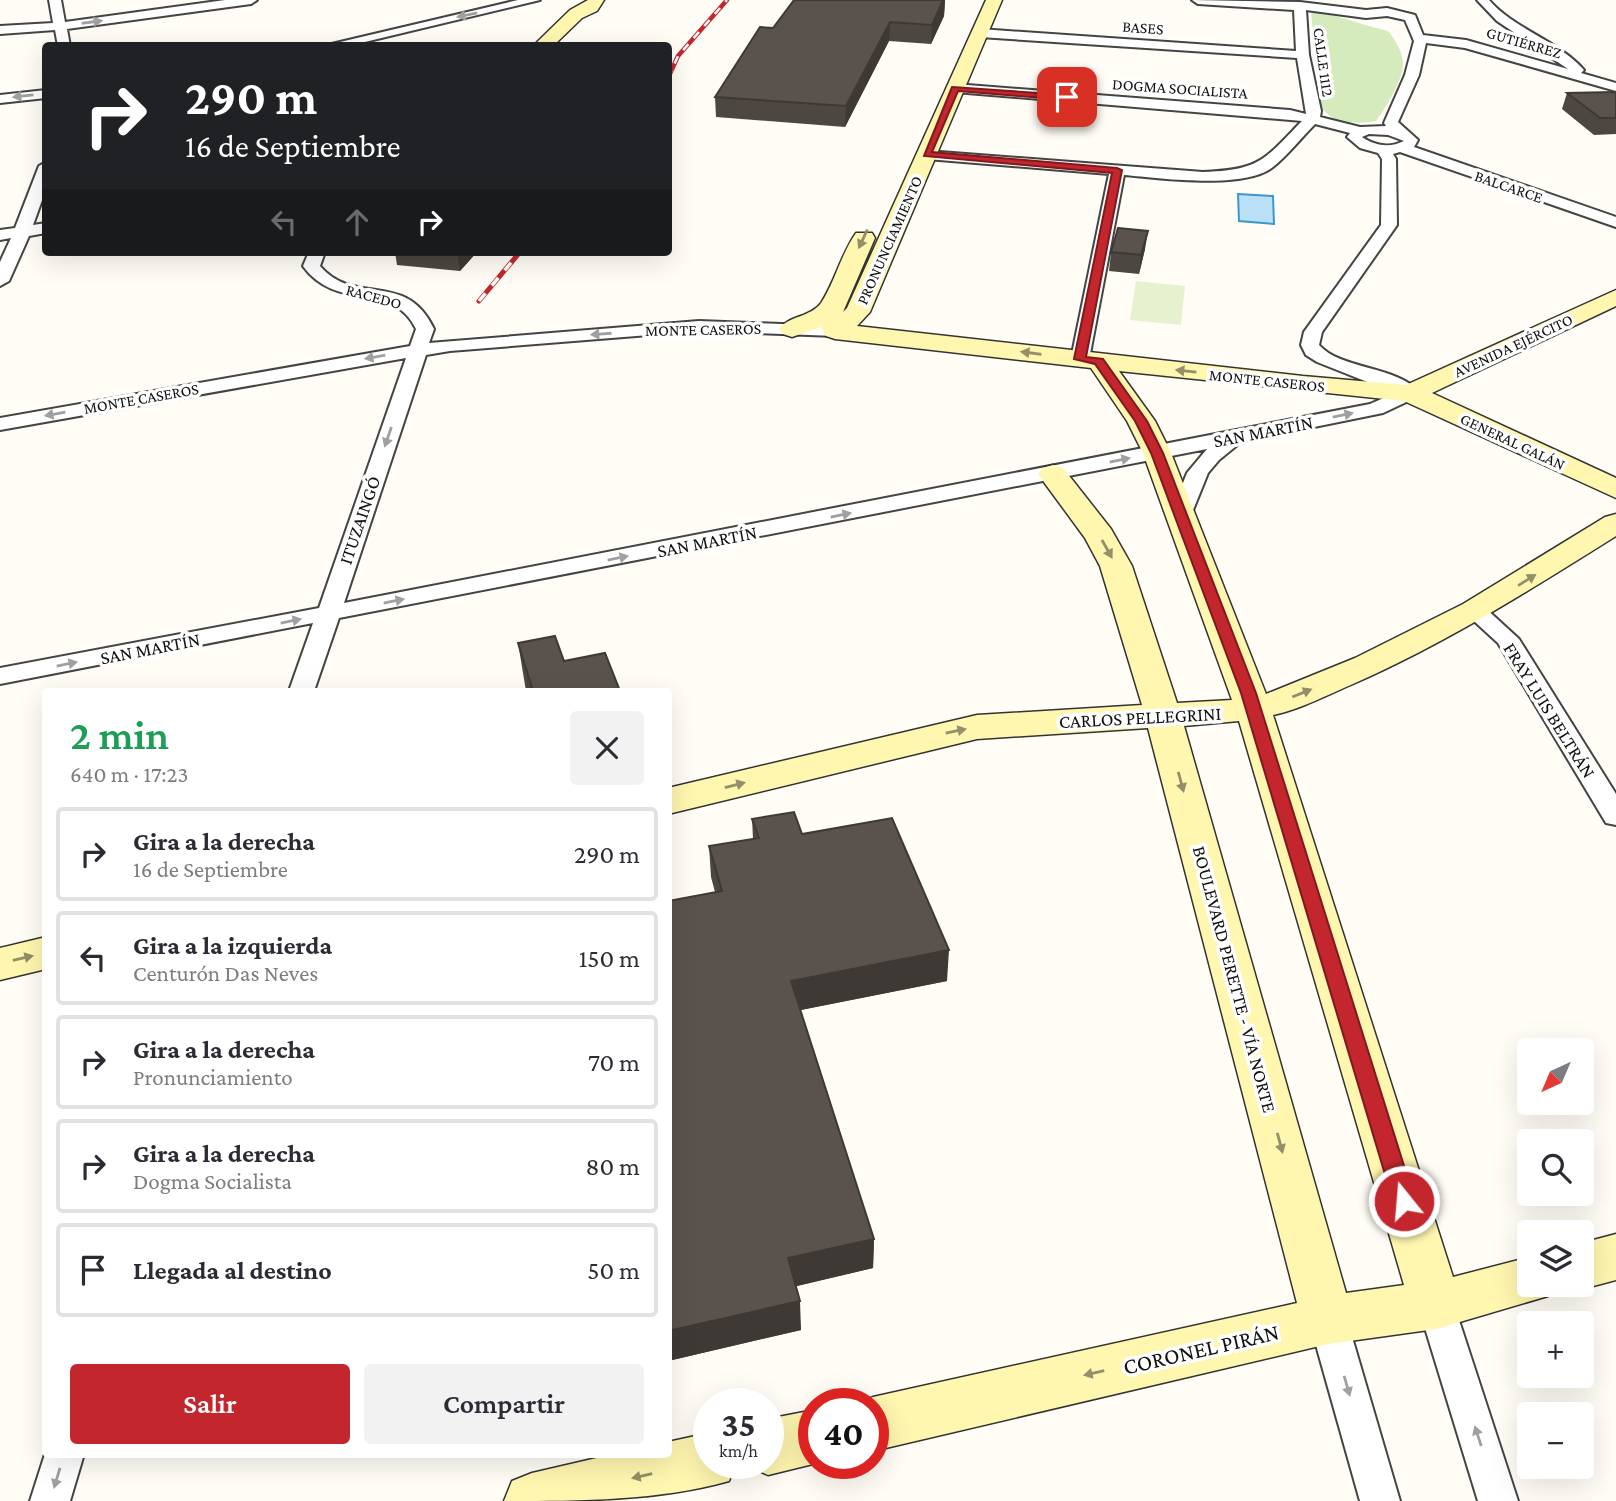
<!DOCTYPE html>
<html lang="es">
<meta charset="utf-8">
<style>
body{margin:0;font-family:"Crimson Pro",serif;background:#f2f2f3;color:#2b2b33;height:100vh;display:flex;flex-direction:column;font-size:26px;white-space:nowrap}
*{box-sizing:border-box;margin:0}
p{font-size:23px;color:#7c7c81}
.icon{flex:none;width:38px;height:38px;fill:none;stroke:currentColor;stroke-width:2;stroke-linecap:round;stroke-linejoin:round}
.map{position:relative;flex:1;overflow:hidden}
.side{position:absolute;left:42px;top:688px;width:630px;height:770px;display:flex;flex-direction:column;background:#fff;border-radius:7px;box-shadow:0 7px 28px #0002}
.side>*{flex:none}
.banner{position:absolute;left:42px;top:42px;width:630px;height:214px;border-radius:7px;box-shadow:0 7px 28px #0002;background:#202124;color:#fff;overflow:hidden}
.needle{width:46px;rotate:224deg}
.controls{position:absolute;left:1517px;top:1038px;display:grid;gap:14px}
.controls a{display:grid;place-items:center;width:77px;height:77px;border-radius:7px;background:#fff;box-shadow:0 7px 28px #0002;font-size:35px}
.speed{position:absolute;left:693px;top:1388px;display:flex;gap:14px;font-size:35px;font-weight:700;text-align:center}
.speed>*{display:grid;place-content:center;width:91px;height:91px;border-radius:50%;background:#fff;box-shadow:0 7px 28px #0002;line-height:1}
.speed small{font-size:18px;font-weight:400}
.speed .limit{border:10px solid #d22;background:#fff;color:#111}
.pin{position:absolute;display:grid;place-items:center;width:60px;height:60px;color:#fff;margin:-30px;border-radius:14px;box-shadow:0 4px 10px #0006}
.me{position:absolute;width:77px;margin:-38px;rotate:343deg;stroke-linejoin:round;filter:drop-shadow(0 0 5px #0008)}
.turn{display:flex;align-items:center;gap:24px;height:147px;padding:0 28px;font-size:32px}
.turn .icon{width:91px;height:91px;stroke-width:2.5}
.turn b{display:block;font-size:49px;line-height:60px}
.lanes{display:flex;align-items:center;height:66px;padding:0 28px;background:#0003;justify-content:center;gap:35px;direction:ltr}
.lanes .off{opacity:.35}
.round{display:grid;place-items:center;flex:none;width:74px;height:74px;border-radius:7px;background:#f2f2f3}
.summary{display:flex;align-items:center;justify-content:space-between;height:119px;padding:0 28px}
h1{font-size:42px;font-weight:600;line-height:52px;color:#1e9e55}
.primary-button{display:flex;gap:14px;margin-top:auto;padding:14px 28px}
.primary-button a{flex:1;height:80px;border-radius:7px;background:#c4262e;color:#fff;font-size:28px;font-weight:600;line-height:80px;text-align:center}
.primary-button a+a{background:#f2f2f3;color:#2b2b33}
ul{padding:0;list-style:none}
li{display:flex;align-items:center;gap:21px;height:94px;margin:0 14px 10px;padding:0 14px;border:4px solid #e1e1e2;border-radius:7px}
li div{flex:1}
li b{display:block;font-size:26px}
li em{font-style:normal}
.map>svg:first-child{display:block}
.green{fill:#d5ebbd}
.pitch{fill:#e6f2cf}
.water{fill:#b9e0f7;stroke:#3f96cf;stroke-width:2}
.lines{fill:none;stroke-linecap:round;stroke-linejoin:round}
.street-casing{stroke:#444;stroke-width:4}
.secondary-casing{stroke:#333;stroke-width:3}
.street{fill:#fff;fill-rule:evenodd}
.secondary{fill:#fff6b0;fill-rule:evenodd}
.rail-far1-casing{stroke:#c4262e;stroke-width:4.5}
.rail-casing{stroke:#c4262e;stroke-width:5}
.rail-far1{stroke:#fff;stroke-width:2.5;stroke-dasharray:8;stroke-linecap:butt}
.rail{stroke:#fff;stroke-width:3.5;stroke-dasharray:10;stroke-linecap:butt}
.wall{fill:#4d4742}
.shaded-wall{fill:#3f3936}
.building{fill:#5a524d;stroke:#3f3936;stroke-width:2}
.oneway{fill:#a0a0a0}
.oneway2{fill:#948f68}
.route{fill:#c4262e;stroke:#7f191e;stroke-width:2}
.labels{text-anchor:middle;stroke-width:7;stroke-linejoin:round;paint-order:stroke}
.far-street-label{font-size:16px;fill:#111;stroke:#fff}
.street-label{font-size:19px;fill:#111;stroke:#fff}
.near-street-label{font-size:23px;fill:#111;stroke:#fff}
</style>
<div class="map">
<svg width="1616" height="1501" viewBox="0 0 1616 1501">
<rect width="100%" height="100%" fill="#fffdf5"/>
<!-- green -->
<path class="green" d="M1311 12C1337 14 1361 25 1388 31 1395 40 1404 53 1403 66 1402 81 1385 109 1376 121 1357 124 1331 125 1320 105Z"/>
<!-- pitch -->
<path class="pitch" d="M1136 281 1185 286 1181 325 1130 320Z"/>
<!-- water -->
<path class="water" d="M1238 194 1273 196 1274 224 1239 221Z"/>
<g class="lines">
<defs>
<path id="street" d="M49 0H61L65 22 225 0H257L251 4 67 29 70 46H58L55 30 0 34V26L53 23Z
M518 0H540L348 46H323Z
M1192 0 1300 2 1366 10 1387 8 1415 15 1423 35 1466 40 1568 69 1497 21 1477 0H1489C1515 30 1558 40 1584 70L1581 73 1616 83V91L1465 48 1426 43 1419 75 1398 122 1418 140 1414 147 1616 217V227L1400 152 1393 154 1396 159 1397 225 1322 332 1319 345C1341 370 1399 366 1420 393L1417 397 1383 413 1241 442 1219 460 1208 473 1189 520H1173L1170 515 1187 473 1207 449 339 618 314 691H289L313 623 0 684V668L319 608 406 358 0 430V418L410 346 416 329C394 281 337 313 303 266L309 252H325L320 266C355 307 406 269 434 329L429 343 699 321 835 326 844 331 835 336 699 331 450 351 426 355 344 603 1370 404 1395 393 1317 362 1306 355 1301 345 1304 332 1381 225 1382 159 1378 153 1360 148 1347 137 1350 133 1315 124C1301 138 1288 155 1273 167 1244 190 1160 178 1124 175L1089 359 1080 365 1071 359 1109 174 927 159 920 155 927 151 1203 172C1260 170 1264 160 1302 121L955 92 948 88 955 84 1290 110 1306 114 1297 58 980 37 974 33 980 29 1296 51 1294 10 1198 4ZM1306 10 1366 18 1387 16 1405 20 1414 41 1405 75 1384 123 1386 126 1360 127 1320 117 1321 111 1309 55ZM1369 134 1388 135 1404 141C1390 148 1375 146 1362 137Z
M46 90V98L0 103V95Z
M46 162V189L33 225 46 223V233L29 236 9 281 0 286V262L11 238 0 240V230L15 228 39 166Z
M1475 604 1483 606 1519 639 1616 794V825L1606 823 1498 643 1463 611 1467 606Z
M1436 1288 1449 1293 1454 1305 1518 1501H1478L1418 1305 1423 1293Z
M1328 1303 1341 1308 1347 1320 1400 1501H1360L1309 1320 1315 1308Z
M46 1451V1454H84L70 1501H30Z"/>
<path id="secondary" d="M588 0H604L597 11 582 18 553 46H533L570 10Z
M986 0H1002L870 312 857 326 1303 376 1406 385 1616 290V306L1432 393 1616 478V498L1404 401 1119 371 1155 421 1171 453 1266 694 1355 658 1463 604 1605 517 1616 514V536C1530 590 1446 643 1353 684 1327 695 1301 709 1273 715L1453 1277 1530 1257V1284H1553L1548 1296 1436 1329 1328 1344 873 1451V1404H857L873 1397 1297 1303 1148 728 977 739 668 814V788L977 715 1142 705 1100 566 1085 538 1038 474 1043 468 1053 465 1063 468 1111 529 1132 566 1177 703 1232 700 1143 453 1127 421 1091 368 835 339 826 336 821 327 792 337 783 334 779 329C788 316 811 317 821 303 835 282 841 254 856 233H872L875 238 843 312 847 308ZM1239 721 1404 1285 1346 1293 1184 726Z
M46 937V969L0 980V948Z
M1616 1234V1280L1582 1289 1570 1284H1582V1243Z
M814 1410V1463H817L768 1475 748 1466 747 1463H768V1419Z
M709 1433V1463H736L729 1481C658 1501 579 1501 504 1501L512 1481 532 1473 614 1454H668V1442Z"/>
</defs>
<!-- street casing -->
<use href="#street" class="street-casing"/>
<!-- secondary casing -->
<use href="#secondary" class="secondary-casing"/>
<!-- street -->
<use href="#street" class="street"/>
<!-- secondary -->
<use href="#secondary" class="secondary"/>
<defs>
<path id="rail-far1" d="M668 78 678 56 727 0"/>
<path id="rail" d="M479 301 520 252"/>
</defs>
<!-- rail-far1 casing -->
<use href="#rail-far1" class="rail-far1-casing"/>
<!-- rail casing -->
<use href="#rail" class="rail-casing"/>
<!-- rail-far1 -->
<use href="#rail-far1" class="rail-far1"/>
<!-- rail -->
<use href="#rail" class="rail"/>
</g>
<!-- wall -->
<path class="wall" d="M794 0H945L944 16 931 44 889 41 845 127 716 117 715 97 773 28Z
M1616 92V134L1594 135 1562 109 1567 93Z
M1145 249 1139 274 1109 271 1111 252Z
M395 252H477L460 271 397 265Z
M518 643 564 661 620 691H526Z
M752 819 802 834 947 981 800 1010 874 1239 873 1268 796 1286 801 1330 668 1361V901L715 892 711 877 709 846 753 839Z"/>
<!-- shaded-wall -->
<path class="shaded-wall" d="M943 0H945L944 16 931 44 932 25Z
M890 22 889 41 845 127 846 106Z
M1148 231 1145 249 1139 274 1141 255Z
M457 252H477L460 271Z
M949 950 947 981 791 1012V981Z
M874 1239 873 1268 789 1288 788 1258Z
M800 1301 801 1330 668 1361V1331Z"/>
<!-- building -->
<path class="building" d="M794 0H943L932 25 890 22 846 106 715 97 760 27 773 28Z
M1616 92V118H1600L1567 93Z
M1118 228 1148 231 1141 255 1111 252Z
M555 636 564 661 605 653 620 691H533L518 643Z
M794 812 802 834 892 818 949 950 791 981 874 1239 788 1258 800 1301 668 1331V901L722 891 709 846 759 838 752 819Z"/>
<!-- one-way arrows -->
<defs><path id="oneway-solid" d="M-6-.8H1V-3.2L6.5 0L1 3.2V.8H-6Z" transform="scale(1.75)"/></defs>
<g class="oneway">
<use href="#oneway-solid" transform="translate(467 15) rotate(168)"/>
<use href="#oneway-solid" transform="translate(92 22) rotate(-8)"/>
<use href="#oneway-solid" transform="translate(23 96) rotate(174)"/>
<use href="#oneway-solid" transform="translate(601 334) rotate(176)"/>
<use href="#oneway-solid" transform="translate(375 357) rotate(170)"/>
<use href="#oneway-solid" transform="translate(55 414) rotate(170)"/>
<use href="#oneway-solid" transform="translate(1343 415) rotate(-11)"/>
<use href="#oneway-solid" transform="translate(388 437) rotate(109)"/>
<use href="#oneway-solid" transform="translate(1120 460) rotate(-12)"/>
<use href="#oneway-solid" transform="translate(841 515) rotate(-11)"/>
<use href="#oneway-solid" transform="translate(618 558) rotate(-11)"/>
<use href="#oneway-solid" transform="translate(394 601) rotate(-11)"/>
<use href="#oneway-solid" transform="translate(291 621) rotate(-11)"/>
<use href="#oneway-solid" transform="translate(67 664) rotate(-11)"/>
<use href="#oneway-solid" transform="translate(1347 1386) rotate(74)"/>
<use href="#oneway-solid" transform="translate(1478 1436) rotate(-108)"/>
<use href="#oneway-solid" transform="translate(57 1478) rotate(107)"/>
</g>
<g class="oneway2">
<use href="#oneway-solid" transform="translate(863 239) rotate(115)"/>
<use href="#oneway-solid" transform="translate(1031 353) rotate(-172)"/>
<use href="#oneway-solid" transform="translate(1186 371) rotate(-174)"/>
<use href="#oneway-solid" transform="translate(1107 549) rotate(61)"/>
<use href="#oneway-solid" transform="translate(1527 580) rotate(-32)"/>
<use href="#oneway-solid" transform="translate(1302 693) rotate(-22)"/>
<use href="#oneway-solid" transform="translate(956 731) rotate(-12)"/>
<use href="#oneway-solid" transform="translate(1181 782) rotate(75)"/>
<use href="#oneway-solid" transform="translate(735 785) rotate(-14)"/>
<use href="#oneway-solid" transform="translate(23 958) rotate(-13)"/>
<use href="#oneway-solid" transform="translate(1280 1143) rotate(75)"/>
<use href="#oneway-solid" transform="translate(1094 1373) rotate(167)"/>
<use href="#oneway-solid" transform="translate(642 1476) rotate(167)"/>
</g>
<!-- route -->
<path class="route" d="M952 87 1067 95 1071 97 1067 100 958 91 932 152 1117 168 1122 170 1086 357 1103 359 1147 421 1163 453 1256 693 1415 1201 1412 1208 1404 1211 1397 1208 1393 1201 1241 693 1151 453 1135 421 1095 364 1074 359 1112 173 924 156Z"/>
<g class="labels">
<!-- far-street labels -->
<g class="far-street-label">
<text transform="translate(1143 27) rotate(4)" y="6">BASES</text>
<text transform="translate(1524 42) rotate(16)" y="6">GUTIÉRREZ</text>
<text transform="translate(1324 62) rotate(82)" y="6">CALLE 1112</text>
<text transform="translate(1180 88) rotate(4)" y="6">DOGMA SOCIALISTA</text>
<text transform="translate(1509 186) rotate(19)" y="6">BALCARCE</text>
<text transform="translate(889 240) rotate(-66)" y="6">PRONUNCIAMIENTO</text>
<text transform="translate(374 296) rotate(15)" y="6">RACEDO</text>
<text transform="translate(703 329) rotate(-1)" y="6">MONTE CASEROS</text>
<text transform="translate(1513 345) rotate(-25)" y="6">AVENIDA EJÉRCITO</text>
<text transform="translate(1267 380) rotate(6)" y="6">MONTE CASEROS</text>
<text transform="translate(141 398) rotate(-10)" y="6">MONTE CASEROS</text>
<text transform="translate(1513 441) rotate(25)" y="6">GENERAL GALÁN</text>
</g>
<!-- street labels -->
<g class="street-label">
<text transform="translate(1263 431) rotate(-11)" y="7">SAN MARTÍN</text>
<text transform="translate(359 520) rotate(-71)" y="7">ITUZAINGÓ</text>
<text transform="translate(707 541) rotate(-11)" y="7">SAN MARTÍN</text>
<text transform="translate(150 648) rotate(-11)" y="7">SAN MARTÍN</text>
<text transform="translate(1550 710) rotate(58)" y="7">FRAY LUIS BELTRÁN</text>
<text transform="translate(1140 717) rotate(-3)" y="7">CARLOS PELLEGRINI</text>
<text transform="translate(1235 979) rotate(75)" y="7">BOULEVARD PERETTE - VÍA NORTE</text>
</g>
<!-- near-street labels -->
<g class="near-street-label">
<text transform="translate(1201 1349) rotate(-13)" y="8">CORONEL PIRÁN</text>
</g>
</g>
</svg>
<div class="controls">
<a><svg class="needle" viewBox="-14 -14 28 28"><path d="M0-13l5 13h-10z" fill="#e53935"/><path d="M0 13l5-13h-10z" fill="#7c7c81"/></svg></a>
<a><svg class="icon" aria-label="search" viewBox="0 0 24 24"><circle cx="10" cy="10" r="6"/><path d="M15 15l6 6"/></svg></a>
<a><svg class="icon" aria-label="layers" viewBox="0 0 24 24"><path d="M12 4l9 5-9 5-9-5zM3 14l9 5 9-5"/></svg></a>
<a>+</a>
<a>−</a>
</div>
<div class="speed"><div>35<small>km/h</small></div><div class="limit">40</div></div>
<div class="pin" style="left:1067px;top:97px;background:#d93025"><svg class="icon" aria-label="arrive" viewBox="0 0 24 24"><path d="M6 21V4h12l-3 4 3 4H6"/></svg></div>
<svg class="me" style="left:1404px;top:1201px" viewBox="-20 -20 40 40"><circle r="17" fill="#c4262e" stroke="#fff" stroke-width="3"/><path d="M0-11L8 9 0 5-8 9z" fill="#fff"/></svg>
<div class="banner">
<div class="turn"><svg class="icon" aria-label="right" viewBox="0 0 24 24"><path d="M7 20v-9h11M14 6l5 5-5 5"/></svg><div><b>290 m</b>16 de Septiembre</div></div>
<div class="lanes"><svg class="icon off" aria-label="left" viewBox="0 0 24 24"><path d="M17 20v-9H6M10 6l-5 5 5 5"/></svg><svg class="icon off" aria-label="ahead" viewBox="0 0 24 24"><path d="M12 20V5M6 11l6-6 6 6"/></svg><svg class="icon" aria-label="right" viewBox="0 0 24 24"><path d="M7 20v-9h11M14 6l5 5-5 5"/></svg></div>
</div>
<section class="side">
<div class="summary"><div><h1>2 min</h1><p>640 m · 17:23</p></div><a class="round"><svg class="icon" aria-label="close" viewBox="0 0 24 24"><path d="M6 6l12 12M18 6L6 18"/></svg></a></div>
<ul>
<li><svg class="icon" aria-label="right" viewBox="0 0 24 24"><path d="M7 20v-9h11M14 6l5 5-5 5"/></svg><div><b>Gira a la derecha</b><p>16 de Septiembre</p></div><em>290 m</em></li>
<li><svg class="icon" aria-label="left" viewBox="0 0 24 24"><path d="M17 20v-9H6M10 6l-5 5 5 5"/></svg><div><b>Gira a la izquierda</b><p>Centurón Das Neves</p></div><em>150 m</em></li>
<li><svg class="icon" aria-label="right" viewBox="0 0 24 24"><path d="M7 20v-9h11M14 6l5 5-5 5"/></svg><div><b>Gira a la derecha</b><p>Pronunciamiento</p></div><em>70 m</em></li>
<li><svg class="icon" aria-label="right" viewBox="0 0 24 24"><path d="M7 20v-9h11M14 6l5 5-5 5"/></svg><div><b>Gira a la derecha</b><p>Dogma Socialista</p></div><em>80 m</em></li>
<li><svg class="icon" aria-label="arrive" viewBox="0 0 24 24"><path d="M6 21V4h12l-3 4 3 4H6"/></svg><div><b>Llegada al destino</b></div><em>50 m</em></li>
</ul>
<div class="primary-button"><a>Salir</a><a>Compartir</a></div>
</section>
</div>
